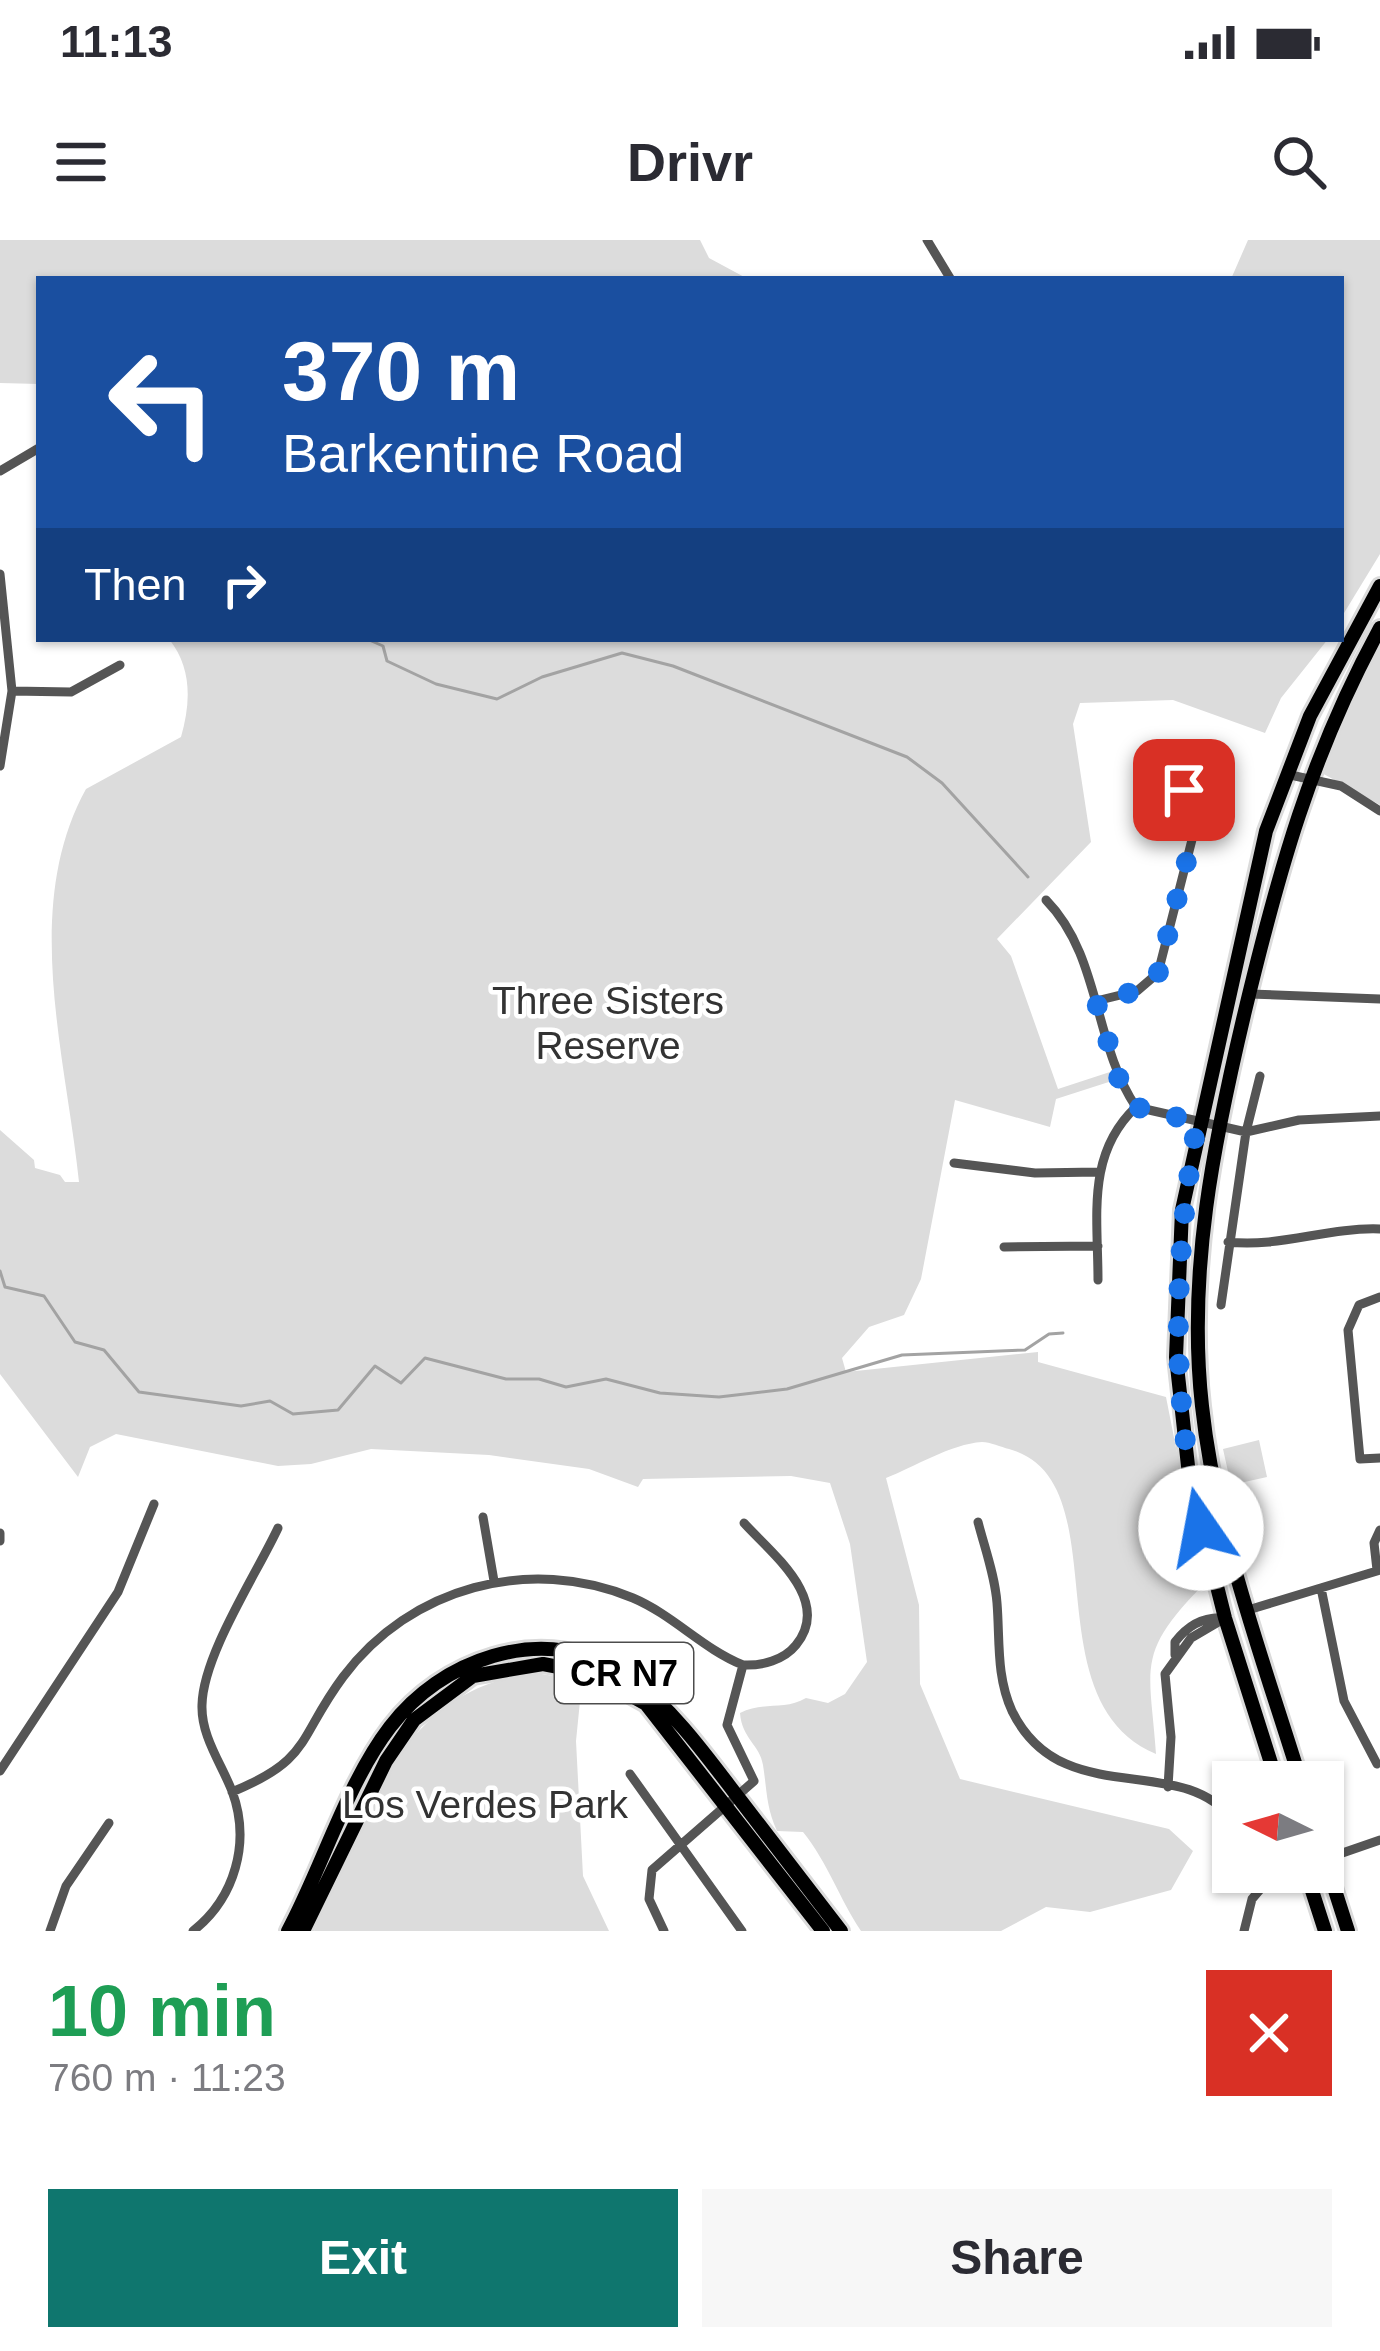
<!DOCTYPE html>
<meta charset="utf-8">
<style>
body{margin:0;font-family:Arial,sans-serif;background:#f7f7f7;color:#2b2b33;height:100vh;display:flex;flex-direction:column;font-size:45px;white-space:nowrap}
*{box-sizing:border-box;margin:0}
p{font-size:39px;color:#7c7c81}
.icon{flex:none;width:66px;height:66px;fill:none;stroke:currentColor;stroke-width:2;stroke-linecap:round;stroke-linejoin:round}
.map{position:relative;height:1691px;overflow:hidden}
.sheet{display:flex;flex-direction:column;background:#fff;flex:1}
.sheet>*{flex:none}
.guide{position:absolute;left:36px;top:36px;width:1308px;height:366px;border-radius:0px;box-shadow:0 3px 9px #0004;background:#1a4fa0;color:#fff;overflow:hidden}
.needle{width:78px;rotate:275deg}
.controls{position:absolute;left:1212px;top:1521px;display:grid;gap:24px}
.controls a{display:grid;place-items:center;width:132px;height:132px;border-radius:0px;background:#fff;box-shadow:0 3px 9px #0004;font-size:60px}
.pin{position:absolute;display:grid;place-items:center;width:102px;height:102px;color:#fff;margin:-51px;border-radius:24px;box-shadow:0 6px 18px #0006}
.me{position:absolute;width:132px;margin:-66px;rotate:348deg;stroke-linejoin:round;filter:drop-shadow(0 0 9px #0008)}
.turn{display:flex;align-items:center;gap:42px;height:252px;padding:0 48px;font-size:54px}
.turn .icon{width:156px;height:156px;stroke-width:2.5}
.turn b{display:block;font-size:84px;line-height:102px}
.then{display:flex;align-items:center;height:114px;padding:0 48px;background:#0003;gap:24px;font-size:45px}
.round{display:grid;place-items:center;flex:none;width:126px;height:126px;border-radius:0px;background:#f7f7f7}
.head{display:flex;align-items:center;justify-content:space-between;height:204px;padding:0 48px}
h1{font-size:72px;font-weight:700;line-height:90px;color:#1e9e55}
.action{display:flex;gap:24px;margin-top:auto;padding:24px 48px}
.action a{flex:1;height:138px;border-radius:0px;background:#0f766e;color:#fff;font-size:48px;font-weight:700;line-height:138px;text-align:center}
.action a+a{background:#f7f7f7;color:#2b2b33}
.status{display:flex;justify-content:space-between;align-items:center;height:84px;padding:0 60px;background:#fff;direction:ltr}
.status svg{height:33px;fill:currentColor}
header{display:flex;justify-content:space-between;align-items:center;height:156px;padding:0 48px;background:#fff;font-size:54px;font-weight:700}
.map>svg:first-child{display:block}
.green{fill:#dcdcdc}
.lines{fill:none;stroke-linecap:round;stroke-linejoin:round}
.stream{stroke:#a3a3a3;stroke-width:3}
.primary-casing{stroke:#dbdbdb;stroke-width:20}
.minor{stroke:#555;stroke-width:9}
.primary{stroke:#000;stroke-width:14}
.route{stroke:#1a73e8;stroke-width:21;stroke-dasharray:0 37.8}
.labels{text-anchor:middle;stroke-width:9;stroke-linejoin:round;paint-order:stroke}
.shield{fill:#fff;stroke:#4c4c4c;stroke-width:3}
.shield-label{font-size:36px;font-weight:bold;fill:#000}
.park-label{font-size:39px;fill:#333;stroke:#fff}
</style>
<div class="status"><b>11:13</b><svg viewBox="0 0 49 12"><path d="M0 12V9h3v3zM5 12V6h3v6zM10 12V3h3v9zM15 12V0h3v12zM26 1h20v11H26zM47 4h2v5h-2z"/></svg></div>
<header><svg class="icon" aria-label="menu" viewBox="0 0 24 24"><path d="M4 6h16M4 12h16M4 18h16"/></svg>Drivr<svg class="icon" aria-label="search" viewBox="0 0 24 24"><circle cx="10" cy="10" r="6"/><path d="M15 15l6 6"/></svg></header>
<div class="map">
<svg width="1380" height="1691" viewBox="0 0 1380 1691">
<rect width="100%" height="100%" fill="#fff"/>
<!-- green -->
<path class="green" d="M0 0H700L709 18 748 39H39V144L0 143Z
M1248 0H1380V314L1341 378V39H1231Z
M169 399H1328L1281 458 1265 493 1173 460 1080 463 1073 484 1091 602 997 699 1011 716 1058 849 1113 831 1115 840 1056 859 1050 887 955 860 921 1039 904 1075 869 1087 842 1118 846 1132 1038 1112V1122L1166 1157 1203 1345C1135 1414 1150 1427 1156 1514 1028 1460 1122 1240 1009 1209 1001 1207 990 1202 982 1202 951 1204 914 1227 886 1238L919 1365 920 1444 960 1539 1169 1589 1193 1611 1171 1650 1090 1672 1046 1667 1001 1691H861C839 1658 828 1623 803 1592L777 1591C766 1567 767 1550 763 1525 760 1505 742 1499 740 1473 762 1461 784 1471 806 1458L828 1463 845 1454 867 1422 850 1304 830 1243 791 1236 643 1239 638 1247 589 1229 489 1215 371 1209 311 1224 278 1226 116 1194 90 1207 78 1237 0 1134V890L34 920 35 928 60 935 65 942H79C66 816 21 667 86 549L181 497C191 462 192 428 169 399Z
M1380 407V565L1320 532 1341 477Z
M1259 1200 1267 1237 1231 1245 1223 1209Z
M536 1433 582 1441 576 1501 583 1636 609 1691H314C365 1581 396 1448 536 1433Z"/>
<g class="lines">
<!-- stream -->
<path class="stream" d="M367 399 383 406 387 421 436 444 497 459 542 437 622 413 673 426 907 517 942 543 1028 637
M0 1031 5 1047 44 1056 75 1102 104 1110 139 1152 241 1166 270 1161 293 1174 338 1170 375 1126 401 1143 425 1118 506 1139H539L566 1147 606 1139 660 1153 719 1157 787 1149 902 1115 1025 1110 1049 1094 1063 1093"/>
<defs>
<path id="primary" d="M1277 1542 1225 1378 1189 1235 1176 1117 1182 970 1266 591 1310 476 1380 346
M1301 1542C1263 1419 1216 1295 1202 1166 1187 1032 1214 901 1245 771 1279 630 1310 517 1380 388
M1323 1613 1348 1691
M1306 1632 1325 1691
M288 1691C322 1628 347 1543 390 1487 416 1453 452 1428 493 1416 614 1381 678 1479 741 1561 774 1604 808 1648 841 1691
M303 1691 386 1521 414 1480 473 1436 543 1424 590 1433 646 1464 823 1691"/>
</defs>
<!-- primary casing -->
<use href="#primary" class="primary-casing"/>
<!-- minor -->
<path class="minor" d="M927 0 950 38
M0 231 39 208
M0 334 12 451 0 526
M12 451 71 452 120 425
M1286 534 1341 546 1380 571
M1046 660C1101 716 1093 803 1136 867L1246 892 1299 880 1380 876
M1250 754 1380 759
M1096 761 1137 751 1158 733 1196 584 1184 550 1145 530
M954 923 1035 933 1098 932
M1228 1002C1279 1008 1328 987 1380 989
M1004 1007 1098 1006
M1098 1040C1098 976 1086 914 1136 867
M1380 1057 1359 1065 1348 1090 1360 1219 1380 1218
M1221 1065 1246 892 1260 836
M483 1277 494 1341
M978 1282C985 1309 995 1336 997 1363 1000 1400 996 1436 1012 1471 1062 1573 1180 1510 1233 1580
M0 1293V1301
M1377 1330 1374 1303 1380 1290
M1321 1348 1344 1461 1377 1524
M1248 1370 1380 1330
M1175 1415V1402C1188 1385 1204 1376 1225 1378
M0 1531 118 1352 154 1264
M630 1534 742 1691
M1168 1547 1171 1497 1165 1434 1191 1398 1225 1378
M232 1552C312 1519 297 1499 343 1437 410 1347 529 1315 633 1358 673 1375 703 1409 743 1425 762 1426 784 1420 796 1405 833 1360 771 1313 744 1283
M1325 1619 1380 1600
M50 1691 66 1646 109 1583
M193 1691C235 1658 251 1602 232 1551 221 1523 201 1496 202 1465 203 1415 256 1335 278 1288
M664 1691 649 1659 652 1630 754 1541 727 1485 743 1425
M1244 1691 1252 1659 1275 1632"/>
<!-- primary -->
<use href="#primary" class="primary"/>
</g>
<g class="lines">
<!-- route -->
<path class="route" d="M1184 550 1196 584 1158 734 1137 751 1096 761 1120 842 1136 867 1197 882C1174 1020 1169 1151 1201 1288"/>
</g>
<g class="labels">
<!-- shield labels -->
<rect class="shield" x="555" y="1403" width="138" height="60" rx="9"/>
<g class="shield-label">
<text x="624" y="1446">CR N7</text>
</g>
<!-- park labels -->
<g class="park-label">
<text x="608" y="774">Three Sisters<tspan x="608" dy="45">Reserve</tspan></text>
<text x="485" y="1578">Los Verdes Park</text>
</g>
</g>
</svg>
<div class="controls">
<a><svg class="needle" viewBox="-14 -14 28 28"><path d="M0-13l5 13h-10z" fill="#e53935"/><path d="M0 13l5-13h-10z" fill="#7c7c81"/></svg></a>
</div>
<div class="pin" style="left:1184px;top:550px;background:#d93025"><svg class="icon" aria-label="arrive" viewBox="0 0 24 24"><path d="M6 21V4h12l-3 4 3 4H6"/></svg></div>
<svg class="me" style="left:1201px;top:1288px" viewBox="-20 -20 40 40"><circle r="19" fill="#fff"/><path d="M0-13L10 11 0 6-10 11z" fill="#1a73e8"/></svg>
<div class="guide">
<div class="turn"><svg class="icon" aria-label="left" viewBox="0 0 24 24"><path d="M17 20v-9H6M10 6l-5 5 5 5"/></svg><div><b>370 m</b>Barkentine Road</div></div>
<div class="then">Then<svg class="icon" aria-label="right" viewBox="0 0 24 24"><path d="M7 20v-9h11M14 6l5 5-5 5"/></svg></div>
</div>
</div>
<section class="sheet">
<div class="head"><div><h1>10 min</h1><p>760 m · 11:23</p></div><a class="round" style="background:#d93025;color:#fff"><svg class="icon" aria-label="close" viewBox="0 0 24 24"><path d="M6 6l12 12M18 6L6 18"/></svg></a></div>
<div class="action"><a>Exit</a><a>Share</a></div>
</section>
